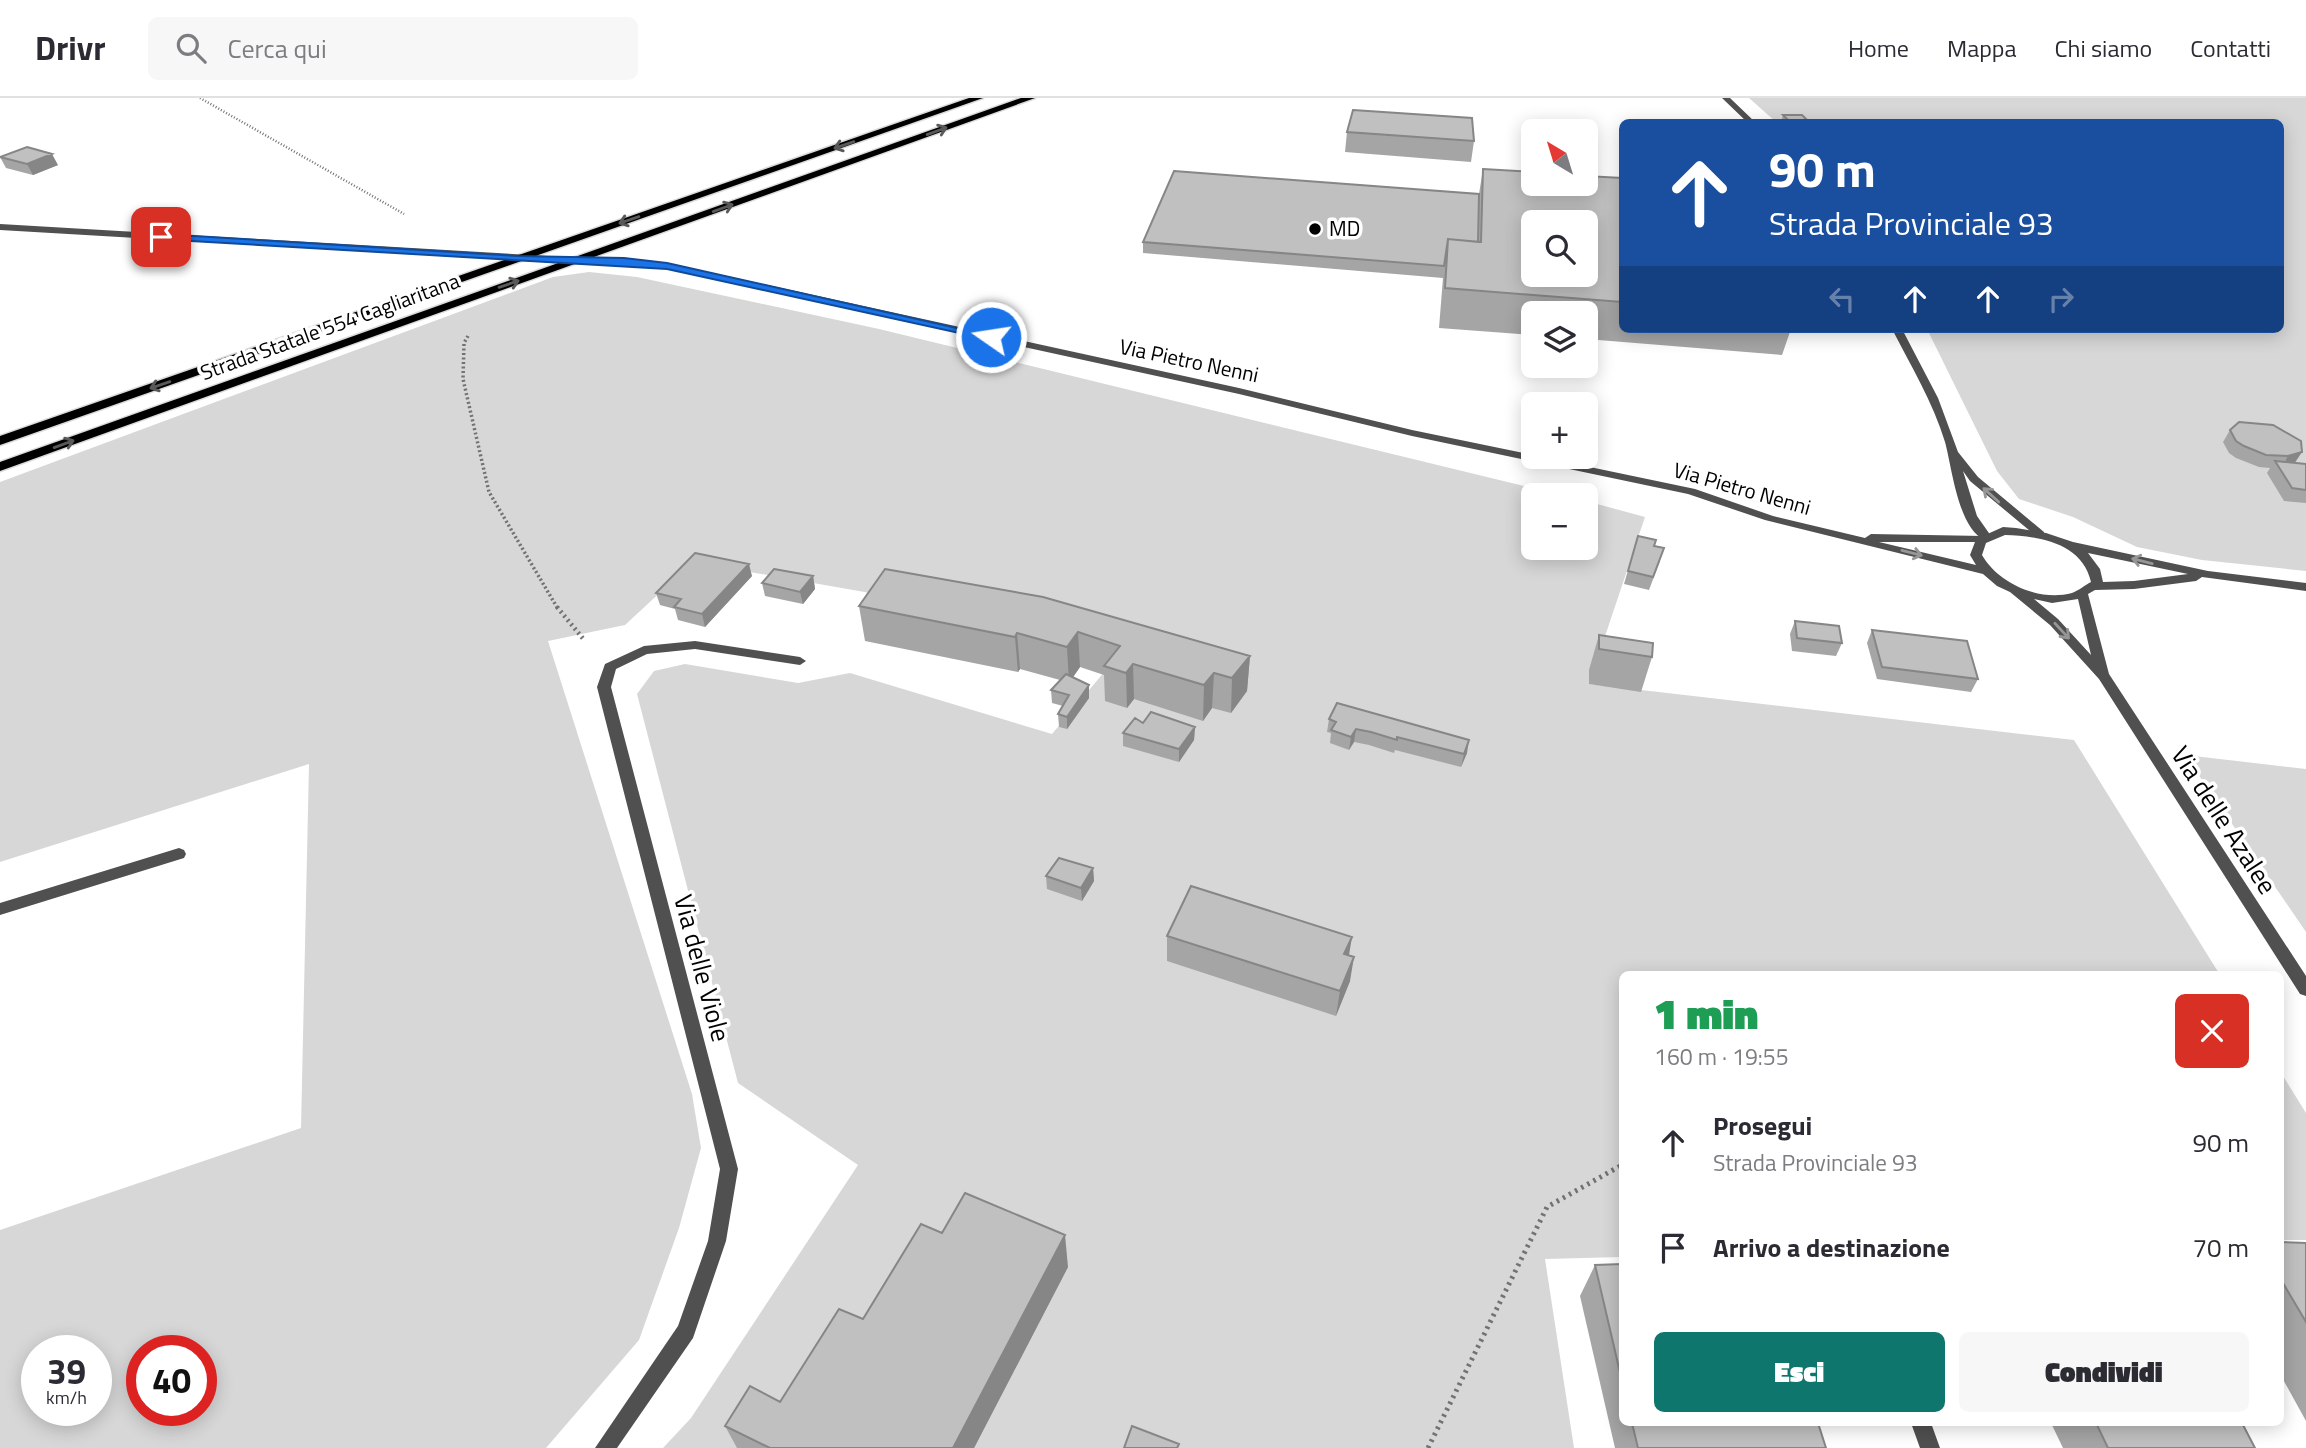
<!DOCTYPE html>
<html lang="it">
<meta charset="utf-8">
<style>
body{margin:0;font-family:"Titillium Web",sans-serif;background:#f7f7f7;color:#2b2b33;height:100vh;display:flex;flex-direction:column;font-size:26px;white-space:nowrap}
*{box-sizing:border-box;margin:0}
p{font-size:23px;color:#7c7c81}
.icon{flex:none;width:38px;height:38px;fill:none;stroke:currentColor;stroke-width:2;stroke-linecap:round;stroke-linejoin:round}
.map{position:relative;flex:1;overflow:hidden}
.panel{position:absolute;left:1619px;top:873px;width:665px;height:455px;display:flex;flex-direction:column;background:#fff;border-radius:10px;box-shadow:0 4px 18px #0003}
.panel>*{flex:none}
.banner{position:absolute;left:1619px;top:21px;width:665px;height:214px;border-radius:10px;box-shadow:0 4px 18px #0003;background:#1a4fa0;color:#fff;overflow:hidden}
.needle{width:46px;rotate:322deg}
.controls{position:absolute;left:1521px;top:21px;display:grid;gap:14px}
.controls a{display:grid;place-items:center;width:77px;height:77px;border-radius:10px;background:#fff;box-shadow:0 4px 18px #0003;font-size:35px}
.speed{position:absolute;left:21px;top:1237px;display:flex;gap:14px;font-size:35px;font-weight:700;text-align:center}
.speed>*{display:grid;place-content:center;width:91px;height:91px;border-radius:50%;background:#fff;box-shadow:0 4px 18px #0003;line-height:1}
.speed small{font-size:18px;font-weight:400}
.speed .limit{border:10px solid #d22;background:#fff;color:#111}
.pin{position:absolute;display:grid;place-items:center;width:60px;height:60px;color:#fff;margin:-30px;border-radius:14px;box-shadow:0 4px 10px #0006}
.me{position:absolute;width:77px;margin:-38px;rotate:283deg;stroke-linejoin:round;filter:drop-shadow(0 0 5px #0008)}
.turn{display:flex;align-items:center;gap:24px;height:147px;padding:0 35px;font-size:32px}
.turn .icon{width:91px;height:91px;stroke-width:2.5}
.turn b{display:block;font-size:49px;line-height:60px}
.lanes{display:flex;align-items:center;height:66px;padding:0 35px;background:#0003;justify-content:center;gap:35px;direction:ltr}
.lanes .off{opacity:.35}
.round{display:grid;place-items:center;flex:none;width:74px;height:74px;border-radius:10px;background:#f7f7f7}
.summary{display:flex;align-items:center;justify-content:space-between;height:119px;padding:0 35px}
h1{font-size:42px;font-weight:800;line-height:52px;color:#1e9e55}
.primary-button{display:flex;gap:14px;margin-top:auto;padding:14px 35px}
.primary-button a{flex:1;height:80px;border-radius:10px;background:#0f766e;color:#fff;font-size:28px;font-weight:800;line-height:80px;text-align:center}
.primary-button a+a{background:#f7f7f7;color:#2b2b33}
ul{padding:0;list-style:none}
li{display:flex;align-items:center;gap:21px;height:105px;padding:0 35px}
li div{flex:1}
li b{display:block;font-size:26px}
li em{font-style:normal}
header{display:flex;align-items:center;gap:42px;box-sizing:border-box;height:98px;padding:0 35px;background:#fff;border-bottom:2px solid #e1e1e2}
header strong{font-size:33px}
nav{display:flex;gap:38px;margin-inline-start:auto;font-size:24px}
.search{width:490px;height:63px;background:#f7f7f7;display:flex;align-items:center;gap:18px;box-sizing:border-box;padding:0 24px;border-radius:10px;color:#7c7c81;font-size:26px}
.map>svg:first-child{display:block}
.green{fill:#d7d7d7;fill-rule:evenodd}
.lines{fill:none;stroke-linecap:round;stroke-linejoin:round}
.primary-casing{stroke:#dbdbdb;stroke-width:3}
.path-far3{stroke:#727272;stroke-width:2.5;stroke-dasharray:1 2;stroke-linecap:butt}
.path-far2{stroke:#727272;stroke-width:3.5;stroke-dasharray:2 2.5;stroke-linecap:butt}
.path-far1{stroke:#727272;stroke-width:4.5;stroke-dasharray:2 3.5;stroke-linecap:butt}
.path{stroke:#727272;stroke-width:5;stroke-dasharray:2.5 4.5;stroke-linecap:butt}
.minor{fill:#505050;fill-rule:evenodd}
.tertiary{fill:#505050;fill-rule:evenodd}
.primary{fill:#000;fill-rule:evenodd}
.wall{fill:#a5a5a5}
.shaded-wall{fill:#868686}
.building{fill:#c0c0c0;stroke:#868686;stroke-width:2;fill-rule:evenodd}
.oneway{stroke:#595959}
.oneway2{stroke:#969696}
.route{fill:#1a73e8;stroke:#114b97;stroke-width:2}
.poi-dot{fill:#000;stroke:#fff;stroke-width:2.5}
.labels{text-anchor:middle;stroke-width:7;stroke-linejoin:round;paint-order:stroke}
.far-poi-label{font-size:21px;fill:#000;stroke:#fff;text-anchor:start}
.far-street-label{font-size:21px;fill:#000;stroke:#fff}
.street-label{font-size:26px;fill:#000;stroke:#fff}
</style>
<header>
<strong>Drivr</strong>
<div class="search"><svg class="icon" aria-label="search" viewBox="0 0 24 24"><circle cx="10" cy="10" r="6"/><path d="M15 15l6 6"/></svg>Cerca qui</div>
<nav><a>Home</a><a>Mappa</a><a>Chi siamo</a><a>Contatti</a></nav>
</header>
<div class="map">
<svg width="2306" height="1350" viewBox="0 0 2306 1350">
<rect width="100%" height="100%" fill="#fff"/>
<!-- green -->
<path class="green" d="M1749 0H2306V473L2202 462 2137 449 2073 419 2019 401 1997 373 1927 231H2280V24H1776Z
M589 174 637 179 879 231 1561 397H1533V450H1586V403L1645 419 1589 586 2074 642 2220 877H1622V1159L1545 1161 1574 1350H663L691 1320 858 1067 738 985 637 596 654 573 685 566 798 585 850 575 1052 636 1132 541 693 464 625 527 548 543 692 996 701 1050 679 1130 639 1242 546 1350H0V1132L301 1030 309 666 0 764V384L553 179ZM37 1253H96V1312H37ZM142 1253H201V1312H142Z
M2185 657 2306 671V834Z
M2280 973 2306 1015V1142H2280Z"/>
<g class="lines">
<defs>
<path id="primary" d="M969 0H983L0 347V338Z
M1021 0H1035L0 373V364Z"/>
</defs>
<!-- primary casing -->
<use href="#primary" class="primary-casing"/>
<!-- path-far3 -->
<path class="path-far3" d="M200 0 404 116"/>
<!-- path-far2 -->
<path class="path-far2" d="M468 238 464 245 463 281 489 394 558 511"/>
<!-- path-far1 -->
<path class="path-far1" d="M557 509 585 543"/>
<!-- path -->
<path class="path" d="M1428 1350 1547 1109 1622 1067"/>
<!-- minor -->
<path class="minor" d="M1722 0H1730L1755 24H1747Z
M1892 231H1902L1938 300 1958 354 1978 379 2044 434V438H2036L1970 383 1963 373 1977 418 1991 438 1985 442C1958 431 1952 369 1945 344 1933 304 1911 268 1892 231Z
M695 543 800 559 806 563 800 567 695 551 647 556 616 571 611 589 738 1071 726 1143 693 1240 617 1350H595L678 1228 708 1143 720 1071 597 589 605 566 644 548Z
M179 750 184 752 186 756 184 760 0 817V805Z
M1911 1325H1931L1940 1350H1920Z"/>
<!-- tertiary -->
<path class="tertiary" d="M0 126 667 165 1239 290 1412 332 1533 357V359H1542L1695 391 1773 418 1865 440 1871 436 1983 438 2003 429 2016 430 2046 435 2073 444 2208 473 2306 485V493L2202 479 2196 483 2134 491 2095 492 2088 496 2109 576 2306 878V898L2300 896 2099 581 2050 527 2010 494 1997 488 1983 476 1765 422 1688 396 1412 338 1239 296 667 171 0 132ZM2005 437C2039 438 2082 445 2091 484 2085 487 2078 493 2072 495 2039 504 1998 485 1982 457L1986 445ZM1879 444H1975L1970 457 1976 467ZM2088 455 2188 476 2134 483 2103 484 2100 471ZM2034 501 2052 505 2078 501 2091 557 2058 521Z"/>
<!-- primary -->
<use href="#primary" class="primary"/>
</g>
<!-- wall -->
<path class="wall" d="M1783 17 1809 24H1781Z
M1347 34 1474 43 1471 64 1345 54Z
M0 59 58 67 33 77 6 70Z
M1483 71 1622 80V231H1791L1782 257 1586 241V215H1533V237L1439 230 1443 180 1143 155V144L1479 96Z
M2273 327 2295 365 2306 366V405L2284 403 2267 375 2270 370 2259 369 2236 360 2229 355 2223 344 2230 332Z
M1638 438 1660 463 1649 492 1624 486Z
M885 471 1250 558 1247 593 1231 615 1212 610 1203 623 1134 601 1127 610 1105 603 1104 577 1080 569 1073 579 1089 587V600L1067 631 1059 629 1058 616 1063 608 1052 605 1051 592 1060 582 1020 571 1018 574 865 543 859 508Z
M752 478 705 529 678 522 675 511 660 507 656 495Z
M813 478 815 491 803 506 765 498 762 485Z
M1795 523 1842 545 1836 558 1792 553 1790 536Z
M1872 532 1978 581 1971 594 1877 581 1867 545Z
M1599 537 1652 559 1641 594 1589 586V572Z
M1329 621 1467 655 1461 669 1395 652 1394 655 1369 647 1354 644 1349 652 1330 645 1331 635 1327 634Z
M1143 625 1195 629 1194 642 1179 664 1123 648V635Z
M1093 770 1094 783 1082 803 1047 791 1046 778Z
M1167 838 1349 857 1350 883 1336 918 1167 863Z
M942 1135 1068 1169 974 1350H737L725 1328 780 1304 863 1221Z
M2280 1144 2306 1145V1323L2280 1276Z
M1622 1166V1325H1818L1826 1350H1615L1580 1198 1595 1167Z
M2051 1325H2242L2255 1350H2063Z"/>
<!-- shaded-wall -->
<path class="shaded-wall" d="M52 56 58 67 33 77 27 66Z
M2302 354 2294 366 2281 371 2288 358Z
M749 466 752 478 705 529 702 516Z
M813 478 815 491 803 506 800 494Z
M1078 534 1080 569 1069 585 1067 549Z
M1017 535 1020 571 1018 574 1015 539Z
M1250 558 1247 593 1231 615 1232 580Z
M1133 566 1134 601 1127 610 1126 575Z
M1214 575 1212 610 1203 623 1204 587Z
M1089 587V600L1067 631V619Z
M1195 629 1194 642 1179 664V651Z
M1356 631 1354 644 1349 652 1351 639Z
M1469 642 1467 655 1461 669 1464 656Z
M1093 770 1094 783 1082 803 1081 790Z
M1352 839 1348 863 1344 856Z
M1354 859 1350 883 1336 918 1340 893Z
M1065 1137 1068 1169 974 1350H953Z"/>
<!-- building -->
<path class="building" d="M1353 12 1472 20 1474 43 1347 34Z
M1783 17H1802L1809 24H1790Z
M27 49 52 56 27 66 0 59Z
M1483 71 1533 74V86H1586V78L1622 80V204L1445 190 1448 141 1481 144ZM1533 124H1586V177H1533Z
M1174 73 1479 96 1478 144 1448 141 1444 168 1143 144Z
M2239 324 2273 327 2301 343 2302 354 2288 358 2266 357 2244 348 2236 343 2230 332Z
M2275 363 2306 366V392L2292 390Z
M1638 438 1656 442 1654 448 1664 450 1653 479 1628 473Z
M695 455 749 466 702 516 674 509 681 501 656 495Z
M774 471 813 478 800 494 762 485Z
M885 471 1043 499 1250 558 1232 580 1214 575 1204 587 1133 566 1126 575 1104 568 1120 548 1078 534 1067 549 1017 535 1015 539 859 508Z
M1795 523 1839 528 1842 545 1797 540Z
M1872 532 1967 543 1978 581 1882 569Z
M1599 537 1653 545 1652 559 1599 551Z
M1066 576 1089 587 1067 619 1058 616 1069 597 1051 592Z
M1337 605 1469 642 1464 656 1397 639V642L1371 634 1356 631 1351 639 1331 632 1336 624 1329 621Z
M1151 614 1195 629 1179 651 1123 635 1135 620 1143 625Z
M1059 760 1093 770 1081 790 1046 778Z
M1191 788 1352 839 1344 856 1354 859 1340 893 1167 838Z
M965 1095 1065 1137 953 1350H770L725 1328 750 1288 780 1304 839 1211 863 1221 921 1126 942 1135Z
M2280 1144 2306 1145V1224L2280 1180Z
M1622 1166V1283L1595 1167Z
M1632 1325H1818L1826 1350H1638Z
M2096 1325H2242L2255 1350H2108Z
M1132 1328 1179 1346 1177 1350H1124Z"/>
<!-- one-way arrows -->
<defs><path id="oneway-shaft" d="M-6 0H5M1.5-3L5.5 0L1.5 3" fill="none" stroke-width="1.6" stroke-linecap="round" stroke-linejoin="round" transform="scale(1.75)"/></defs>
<g class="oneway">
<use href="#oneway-shaft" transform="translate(937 33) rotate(-20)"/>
<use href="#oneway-shaft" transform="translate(844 47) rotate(161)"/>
<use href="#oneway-shaft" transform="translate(723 110) rotate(-20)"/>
<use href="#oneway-shaft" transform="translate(629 122) rotate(161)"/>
<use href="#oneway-shaft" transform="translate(509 186) rotate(-19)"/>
<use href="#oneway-shaft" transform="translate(160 287) rotate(161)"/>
<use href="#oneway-shaft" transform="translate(64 346) rotate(-20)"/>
</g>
<g class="oneway2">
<use href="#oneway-shaft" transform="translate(1991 397) rotate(-138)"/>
<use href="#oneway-shaft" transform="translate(1912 455) rotate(14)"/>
<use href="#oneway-shaft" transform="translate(2142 463) rotate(-166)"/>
<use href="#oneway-shaft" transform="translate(2062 533) rotate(47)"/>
</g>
<!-- route -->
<path class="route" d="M161 136 517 158 624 160 667 165 997 239 991 242 667 171 157 141V137Z"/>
<!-- markers -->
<circle class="poi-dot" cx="1315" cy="131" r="7"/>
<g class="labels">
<!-- far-poi labels -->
<g class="far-poi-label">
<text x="1329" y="138">MD</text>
</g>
<!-- far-street labels -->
<g class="far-street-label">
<text transform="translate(330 229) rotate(-20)" y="7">Strada Statale 554 Cagliaritana</text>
<text transform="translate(1189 263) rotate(12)" y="7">Via Pietro Nenni</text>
<text transform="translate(1742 391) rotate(16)" y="7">Via Pietro Nenni</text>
</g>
<!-- street labels -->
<g class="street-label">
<text transform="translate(2224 722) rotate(57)" y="9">Via delle Azalee</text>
<text transform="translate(702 870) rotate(75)" y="9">Via delle Viole</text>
</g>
</g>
</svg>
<div class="controls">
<a><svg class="needle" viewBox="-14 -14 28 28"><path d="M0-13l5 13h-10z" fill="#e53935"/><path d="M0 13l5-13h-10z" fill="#7c7c81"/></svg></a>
<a><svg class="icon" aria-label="search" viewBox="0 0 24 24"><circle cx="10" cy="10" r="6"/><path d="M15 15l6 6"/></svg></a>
<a><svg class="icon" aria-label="layers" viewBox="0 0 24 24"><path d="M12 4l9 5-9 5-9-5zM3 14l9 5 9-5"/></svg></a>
<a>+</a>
<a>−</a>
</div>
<div class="speed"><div>39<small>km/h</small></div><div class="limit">40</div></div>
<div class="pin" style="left:161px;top:139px;background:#d93025"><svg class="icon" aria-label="arrive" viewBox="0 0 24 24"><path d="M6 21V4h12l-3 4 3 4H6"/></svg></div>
<svg class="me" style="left:991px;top:239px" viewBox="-20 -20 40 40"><circle r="17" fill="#1a73e8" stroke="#fff" stroke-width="3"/><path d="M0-11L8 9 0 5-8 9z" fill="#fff"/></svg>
<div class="banner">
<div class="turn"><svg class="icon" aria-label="ahead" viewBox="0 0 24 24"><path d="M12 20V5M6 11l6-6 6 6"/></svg><div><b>90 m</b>Strada Provinciale 93</div></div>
<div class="lanes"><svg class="icon off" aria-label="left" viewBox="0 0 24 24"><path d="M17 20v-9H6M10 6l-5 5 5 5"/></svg><svg class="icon" aria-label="ahead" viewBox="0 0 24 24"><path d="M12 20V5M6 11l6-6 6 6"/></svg><svg class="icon" aria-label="ahead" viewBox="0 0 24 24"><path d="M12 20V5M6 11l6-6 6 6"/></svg><svg class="icon off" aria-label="right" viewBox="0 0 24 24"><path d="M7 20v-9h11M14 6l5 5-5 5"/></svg></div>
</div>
<section class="panel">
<div class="summary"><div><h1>1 min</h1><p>160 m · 19:55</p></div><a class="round" style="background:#d93025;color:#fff"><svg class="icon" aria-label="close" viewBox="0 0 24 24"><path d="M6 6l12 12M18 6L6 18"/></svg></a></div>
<ul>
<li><svg class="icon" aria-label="ahead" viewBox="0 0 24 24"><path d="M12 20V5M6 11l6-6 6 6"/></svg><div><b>Prosegui</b><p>Strada Provinciale 93</p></div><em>90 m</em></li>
<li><svg class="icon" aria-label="arrive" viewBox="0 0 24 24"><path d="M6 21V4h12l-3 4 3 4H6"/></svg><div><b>Arrivo a destinazione</b></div><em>70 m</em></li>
</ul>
<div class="primary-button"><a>Esci</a><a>Condividi</a></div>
</section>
</div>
